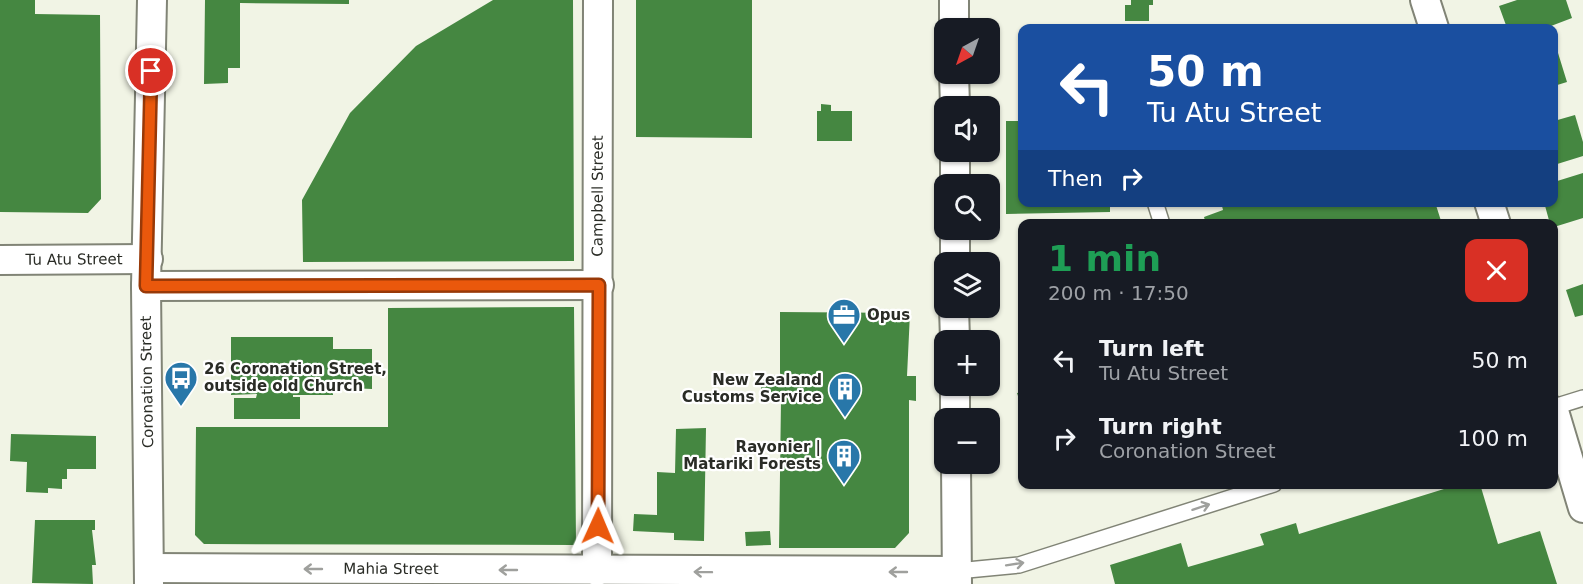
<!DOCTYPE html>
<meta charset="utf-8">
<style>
body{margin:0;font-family:"DejaVu Sans",sans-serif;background:#20242c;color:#f1f3f6;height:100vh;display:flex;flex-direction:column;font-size:22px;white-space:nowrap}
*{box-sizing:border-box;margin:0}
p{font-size:20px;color:#9ea1a6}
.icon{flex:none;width:33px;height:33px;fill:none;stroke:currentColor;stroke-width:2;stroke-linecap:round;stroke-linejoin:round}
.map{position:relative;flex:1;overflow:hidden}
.panel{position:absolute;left:1018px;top:219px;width:540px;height:270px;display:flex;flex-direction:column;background:#171b24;border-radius:12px;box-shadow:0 2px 4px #0004}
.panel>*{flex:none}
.hud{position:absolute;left:1018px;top:24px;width:540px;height:183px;border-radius:12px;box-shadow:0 2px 4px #0004;background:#1a4fa0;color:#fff;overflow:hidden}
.needle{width:39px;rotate:220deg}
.fabs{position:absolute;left:934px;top:18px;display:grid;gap:12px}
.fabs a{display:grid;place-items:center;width:66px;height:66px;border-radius:12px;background:#171b24;box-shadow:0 2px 4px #0004;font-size:30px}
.pin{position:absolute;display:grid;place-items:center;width:51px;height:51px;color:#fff;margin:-26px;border:3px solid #fff;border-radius:50%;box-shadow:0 2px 6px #0007}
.me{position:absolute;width:66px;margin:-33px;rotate:1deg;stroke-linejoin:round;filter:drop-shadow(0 0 4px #0008)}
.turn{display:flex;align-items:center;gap:21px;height:126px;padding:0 30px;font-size:27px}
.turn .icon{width:78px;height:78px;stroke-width:2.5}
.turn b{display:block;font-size:42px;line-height:51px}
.then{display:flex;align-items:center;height:57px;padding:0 30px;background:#0003;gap:12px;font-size:22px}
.round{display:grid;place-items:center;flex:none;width:63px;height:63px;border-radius:12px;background:#20242c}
.headline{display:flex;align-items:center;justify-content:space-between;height:102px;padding:0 30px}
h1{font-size:36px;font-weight:700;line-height:45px;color:#1e9e55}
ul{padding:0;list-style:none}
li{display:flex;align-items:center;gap:18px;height:78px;padding:0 30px}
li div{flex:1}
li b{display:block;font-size:22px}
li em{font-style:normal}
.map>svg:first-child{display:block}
.building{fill:#458741}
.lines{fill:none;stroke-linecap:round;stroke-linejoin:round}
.lane-casing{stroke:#818476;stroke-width:18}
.street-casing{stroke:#818476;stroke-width:32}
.lane{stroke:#fff;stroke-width:15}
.street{stroke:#fff;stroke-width:28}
.oneway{stroke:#9fa09d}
.route-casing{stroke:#983908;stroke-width:15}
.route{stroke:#ea580c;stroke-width:10}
.labels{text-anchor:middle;stroke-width:4.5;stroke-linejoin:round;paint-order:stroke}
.street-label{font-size:15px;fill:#2a2c26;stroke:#fff}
.poi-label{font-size:15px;font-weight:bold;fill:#2a2c26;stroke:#fff;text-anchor:start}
</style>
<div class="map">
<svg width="1583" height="584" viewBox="0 0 1583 584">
<rect width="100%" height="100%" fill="#f1f4e5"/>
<!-- building -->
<path class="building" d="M0 0H35V14L100 15 101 199 88 213 0 212Z
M205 0H349V4L240 3V68H228V83L204 84Z
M493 0H573L574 261 303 262 302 200 350 113 416 46Z
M636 0H752V138L636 137Z
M1131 0H1153V5H1149V21H1125V5H1131Z
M1517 0H1566L1572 18 1551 26V28H1507L1499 6Z
M1059 25H1112V28H1059Z
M1554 40 1567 82 1554 86Z
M821 104 831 105V111H852V141H817V111H821Z
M1575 115 1583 142V156L1554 165V121Z
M1006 121H1023V202H1110V212L1006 214Z
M1583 173V218L1554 227V224H1550L1544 202H1554V182Z
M1221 202H1435L1442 224H1206L1204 217 1223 210Z
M1583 284V315L1575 317 1566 290Z
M574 307 576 545 204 544 195 535 196 427H388V308Z
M780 312 910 313 907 376H916V401L909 400V533L895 548H779L781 400H761V375H780Z
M231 337H333V349H372V389L350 388V380L333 379V395H293V397H300V419H234V398H256L257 394 231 395Z
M1023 392V411L1017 393Z
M706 428 704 541 674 540V533L633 531 634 514 657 515V472L675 473 676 429Z
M11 434 96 436V469H67V479H62V489L48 488V493L26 492 27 462 10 461Z
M1460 484H1480L1498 544 1540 531 1557 584H1115L1110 565 1181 543 1188 567 1264 545 1260 534 1296 523 1299 534Z
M35 520H95V530H92L96 565H92L93 584 32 583Z
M770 531 771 545 746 546 745 532Z"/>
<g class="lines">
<defs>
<path id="lane" d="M1155 202 1162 224
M1554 407 1583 398
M957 571 1019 565 1274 484"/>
<g id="street">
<path d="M954 0V28"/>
<path d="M1425 0 1434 28"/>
<path d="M954 74 955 106"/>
<path d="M955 152V184"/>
<path d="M1489 202 1496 224"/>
<path id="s1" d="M0 260 148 259"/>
<path d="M955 262V230"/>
<path d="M146 286 599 285"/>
<path d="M954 308 955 340"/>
<path d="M955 386V418"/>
<path d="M1554 411 1583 508"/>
<path d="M956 464 957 584"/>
<path id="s2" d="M149 568 957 571"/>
<path id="s3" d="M597 571 598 0"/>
<path d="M149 584 146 286 152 0"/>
</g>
</defs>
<!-- lane casing -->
<use href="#lane" class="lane-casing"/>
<!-- street casing -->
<use href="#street" class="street-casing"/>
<!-- lane -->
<use href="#lane" class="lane"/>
<!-- street -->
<use href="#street" class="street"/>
</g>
<!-- one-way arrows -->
<defs><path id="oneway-shaft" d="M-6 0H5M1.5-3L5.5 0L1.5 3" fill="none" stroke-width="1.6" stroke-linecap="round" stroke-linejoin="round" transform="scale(1.5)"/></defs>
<g class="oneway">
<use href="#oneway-shaft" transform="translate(1201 507) rotate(-18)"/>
<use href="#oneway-shaft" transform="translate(1015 564) rotate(-9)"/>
<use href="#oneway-shaft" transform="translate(313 569) rotate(-180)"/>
<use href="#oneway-shaft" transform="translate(508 570) rotate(-180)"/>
<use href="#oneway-shaft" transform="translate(703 572) rotate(-179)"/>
<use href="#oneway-shaft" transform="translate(898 572) rotate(180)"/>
</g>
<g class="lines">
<defs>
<path id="route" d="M151 71 146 286 599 285 598 526"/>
</defs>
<!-- route casing -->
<use href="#route" class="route-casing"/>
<!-- route -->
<use href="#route" class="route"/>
</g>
<!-- icons -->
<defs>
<symbol id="office-pin" viewBox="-11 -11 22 30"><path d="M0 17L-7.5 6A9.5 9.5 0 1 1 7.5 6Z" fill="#2877a9" stroke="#fff"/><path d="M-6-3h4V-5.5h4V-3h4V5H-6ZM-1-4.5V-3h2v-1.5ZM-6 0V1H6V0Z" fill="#fff"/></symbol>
<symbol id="bus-pin" viewBox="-11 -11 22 30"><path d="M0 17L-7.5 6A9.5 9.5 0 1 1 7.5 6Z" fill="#2877a9" stroke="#fff"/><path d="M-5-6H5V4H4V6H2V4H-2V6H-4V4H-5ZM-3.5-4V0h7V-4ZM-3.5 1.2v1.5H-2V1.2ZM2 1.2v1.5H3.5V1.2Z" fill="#fff"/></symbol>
<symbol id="building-pin" viewBox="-11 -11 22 30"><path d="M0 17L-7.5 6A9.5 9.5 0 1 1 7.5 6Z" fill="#2877a9" stroke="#fff"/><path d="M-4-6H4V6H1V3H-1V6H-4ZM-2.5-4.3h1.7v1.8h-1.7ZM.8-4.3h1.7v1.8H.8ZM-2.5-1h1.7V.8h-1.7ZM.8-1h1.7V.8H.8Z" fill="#fff"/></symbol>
</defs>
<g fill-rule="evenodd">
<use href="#office-pin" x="825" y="296" width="38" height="52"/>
<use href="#bus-pin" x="162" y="359" width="38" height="52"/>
<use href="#building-pin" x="826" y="370" width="38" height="52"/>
<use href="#building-pin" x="825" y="437" width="38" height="52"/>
</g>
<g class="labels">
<!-- street labels -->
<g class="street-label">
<text dy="5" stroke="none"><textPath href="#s3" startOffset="375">Campbell Street</textPath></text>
<text dy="5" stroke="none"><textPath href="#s1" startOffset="74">Tu Atu Street</textPath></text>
<text transform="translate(147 382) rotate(-91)" y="5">Coronation Street</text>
<text dy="5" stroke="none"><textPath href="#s2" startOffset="242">Mahia Street</textPath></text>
</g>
<!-- poi labels -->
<g class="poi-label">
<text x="867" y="320">Opus</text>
<text x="204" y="374">26 Coronation Street,<tspan x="204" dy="17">outside old Church</tspan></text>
<text x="822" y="385" text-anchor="end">New Zealand<tspan x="822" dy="17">Customs Service</tspan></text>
<text x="821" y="452" text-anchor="end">Rayonier |<tspan x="821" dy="17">Matariki Forests</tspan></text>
</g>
</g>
</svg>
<div class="fabs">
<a><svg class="needle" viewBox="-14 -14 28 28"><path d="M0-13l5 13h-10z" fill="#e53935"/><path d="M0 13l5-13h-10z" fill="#9ea1a6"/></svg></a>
<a><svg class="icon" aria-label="sound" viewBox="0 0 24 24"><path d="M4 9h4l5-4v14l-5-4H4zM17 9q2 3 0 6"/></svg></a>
<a><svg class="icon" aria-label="search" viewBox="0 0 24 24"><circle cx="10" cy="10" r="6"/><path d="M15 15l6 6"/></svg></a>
<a><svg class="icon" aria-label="layers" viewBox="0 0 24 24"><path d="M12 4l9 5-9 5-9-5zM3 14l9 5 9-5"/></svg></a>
<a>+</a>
<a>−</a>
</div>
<div class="pin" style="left:151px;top:71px;background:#d93025"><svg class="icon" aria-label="arrive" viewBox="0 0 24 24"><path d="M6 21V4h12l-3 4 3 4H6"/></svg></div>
<svg class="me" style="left:598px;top:526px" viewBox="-20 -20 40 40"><path d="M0-17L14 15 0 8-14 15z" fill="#ea580c" stroke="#fff" stroke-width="4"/></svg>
<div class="hud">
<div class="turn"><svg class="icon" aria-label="left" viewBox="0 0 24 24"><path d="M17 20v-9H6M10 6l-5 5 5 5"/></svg><div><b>50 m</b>Tu Atu Street</div></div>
<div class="then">Then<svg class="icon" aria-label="right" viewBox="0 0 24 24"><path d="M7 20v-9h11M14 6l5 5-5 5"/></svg></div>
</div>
<section class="panel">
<div class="headline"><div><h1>1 min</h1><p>200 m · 17:50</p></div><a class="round" style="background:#d93025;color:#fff"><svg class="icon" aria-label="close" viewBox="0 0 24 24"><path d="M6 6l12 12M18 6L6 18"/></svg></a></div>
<ul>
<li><svg class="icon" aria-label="left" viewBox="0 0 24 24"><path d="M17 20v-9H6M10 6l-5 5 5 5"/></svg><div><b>Turn left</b><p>Tu Atu Street</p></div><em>50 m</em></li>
<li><svg class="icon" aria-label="right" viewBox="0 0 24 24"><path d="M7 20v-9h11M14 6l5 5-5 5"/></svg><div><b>Turn right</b><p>Coronation Street</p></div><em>100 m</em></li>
</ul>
</section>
</div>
